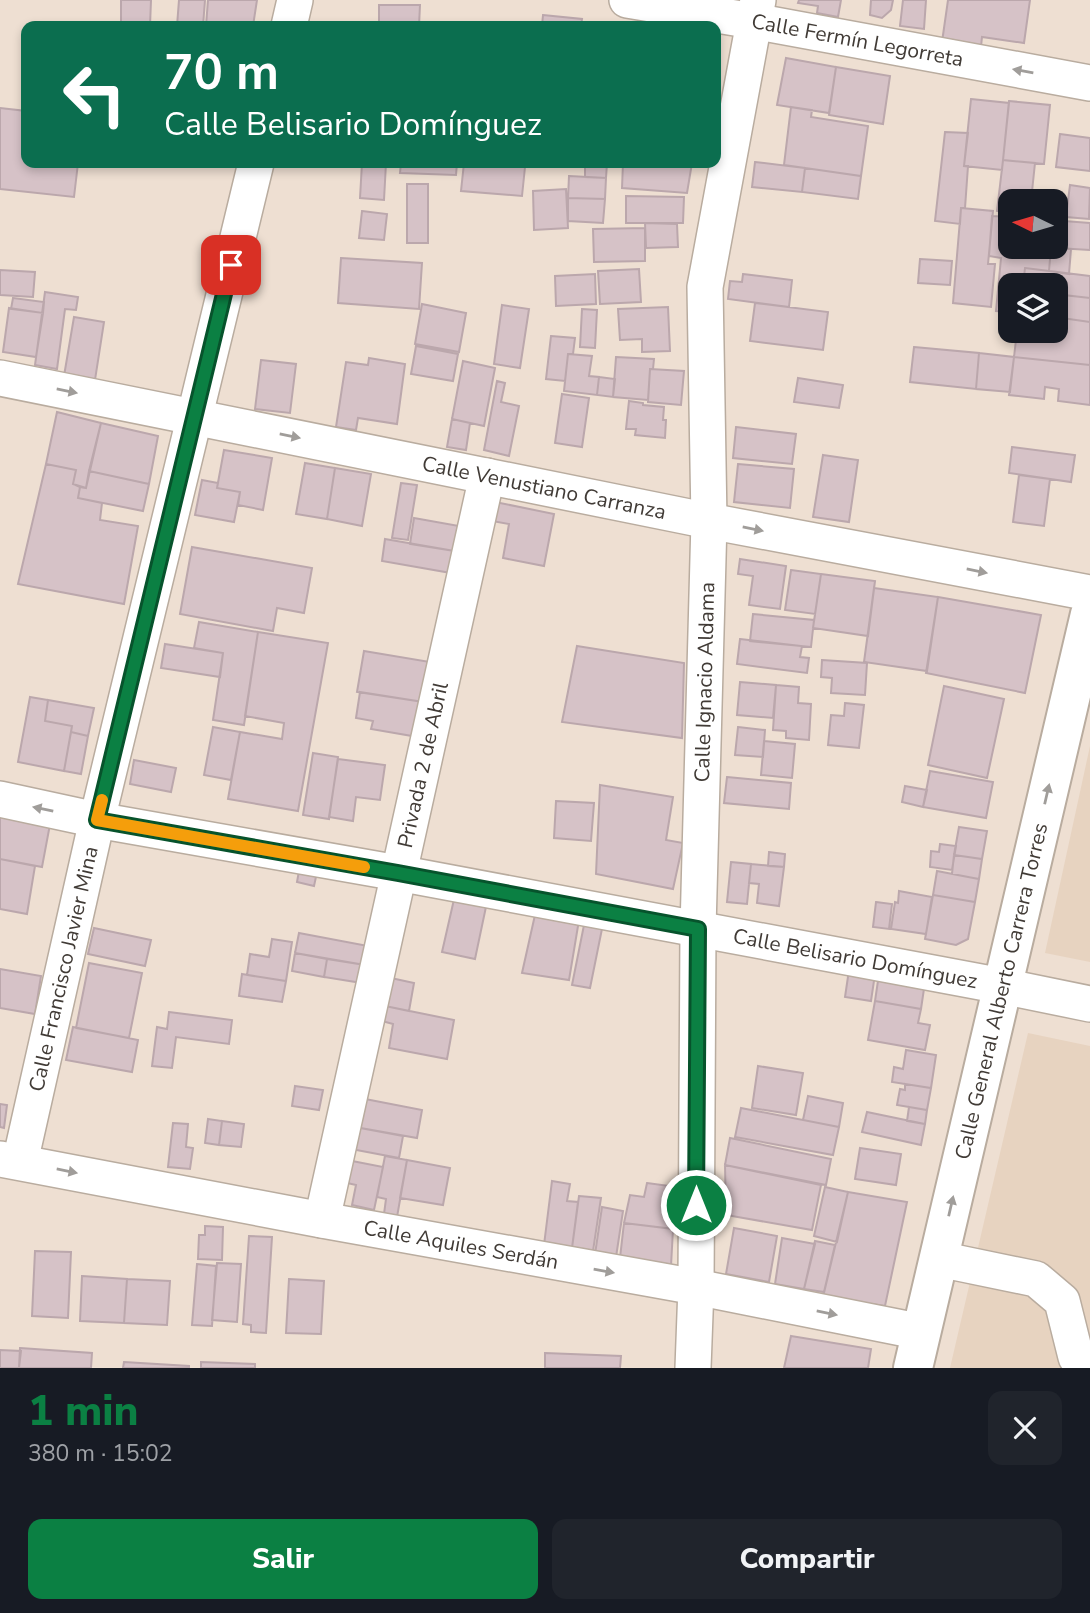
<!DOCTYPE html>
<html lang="es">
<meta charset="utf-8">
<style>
body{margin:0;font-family:"Nunito Sans",sans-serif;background:#20242c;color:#f1f3f6;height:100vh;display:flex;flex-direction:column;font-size:26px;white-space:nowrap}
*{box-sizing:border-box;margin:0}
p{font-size:23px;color:#9ea1a6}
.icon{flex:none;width:38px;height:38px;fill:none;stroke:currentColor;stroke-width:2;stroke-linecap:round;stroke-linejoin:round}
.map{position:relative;height:1368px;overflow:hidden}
.details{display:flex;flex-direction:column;background:#171b24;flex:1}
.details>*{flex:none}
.banner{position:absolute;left:21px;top:21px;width:700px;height:147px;border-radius:14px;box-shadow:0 4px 10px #0003;background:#0b6e4f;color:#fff;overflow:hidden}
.needle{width:46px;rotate:275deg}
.tools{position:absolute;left:998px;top:189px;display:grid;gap:14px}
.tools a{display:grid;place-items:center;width:70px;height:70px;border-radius:14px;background:#171b24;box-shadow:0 4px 10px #0003;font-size:35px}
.pin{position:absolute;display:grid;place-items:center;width:60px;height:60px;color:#fff;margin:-30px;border-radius:14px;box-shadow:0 4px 10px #0006}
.me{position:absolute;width:77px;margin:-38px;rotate:0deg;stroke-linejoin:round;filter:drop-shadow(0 0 5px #0008)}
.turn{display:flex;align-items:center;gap:24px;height:147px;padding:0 28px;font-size:32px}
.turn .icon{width:91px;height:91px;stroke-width:2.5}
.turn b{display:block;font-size:49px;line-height:60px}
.round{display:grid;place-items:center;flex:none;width:74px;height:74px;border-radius:14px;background:#20242c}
.headline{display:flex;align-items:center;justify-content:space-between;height:119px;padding:0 28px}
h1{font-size:42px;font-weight:800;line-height:52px;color:#0b8043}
.button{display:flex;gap:14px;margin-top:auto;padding:14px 28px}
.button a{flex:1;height:80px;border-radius:14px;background:#0b8043;color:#fff;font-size:28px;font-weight:800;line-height:80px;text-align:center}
.button a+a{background:#20242c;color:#f1f3f6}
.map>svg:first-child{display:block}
.built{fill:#e7d3c0}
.building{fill:#d6c2c7;stroke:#bba7ac;stroke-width:2}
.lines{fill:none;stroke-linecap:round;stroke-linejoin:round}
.minor-casing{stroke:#b9ac9f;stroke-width:38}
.major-casing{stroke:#b9ac9f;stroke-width:42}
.minor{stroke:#fff;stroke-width:35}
.major{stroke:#fff;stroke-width:38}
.oneway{fill:#a09d9a}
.route-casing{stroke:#07532c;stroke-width:18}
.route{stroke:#0b8043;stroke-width:12}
.slow{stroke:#f59e0b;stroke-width:12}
.labels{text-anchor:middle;stroke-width:5;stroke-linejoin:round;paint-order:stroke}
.street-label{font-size:21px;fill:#413b36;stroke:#eedfd2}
</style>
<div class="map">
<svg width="1090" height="1368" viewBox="0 0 1090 1368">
<rect width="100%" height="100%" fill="#eedfd2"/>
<!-- built -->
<path class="built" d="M1090 746V962L1045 953Z
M1028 1033 1090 1046V1368H950Z"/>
<!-- building -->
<path class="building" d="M121 0H151L150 26H135L121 23Z
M179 0H205L203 26H177Z
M208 0H257L253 26H206Z
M799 0H841L838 17 817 13 818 6 798 3Z
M871 0H893L891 10 882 18 870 15Z
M903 0H926L924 29 900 26Z
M948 0H1030L1024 43 982 37 981 47 942 42Z
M379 5H420L419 26H379Z
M543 15 582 19 581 26H542Z
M98 23 119 25V26H97Z
M786 58 836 67 829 113 777 105Z
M836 67 890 76 883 124 829 115Z
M971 99 1009 103 1002 170 964 166Z
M1009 101 1050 105 1044 164 1003 160Z
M791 107 812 110 811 117 868 126 861 176 784 165Z
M0 108 26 111V163H78L74 197 0 189Z
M945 132 968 133 964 166H968L965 208H961L960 224 935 221Z
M1060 134 1090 138V171L1056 167Z
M1003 160 1035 163 1031 201H1010V213L997 211Z
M755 162 805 168 802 192 752 187Z
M362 163H386L384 200 360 198Z
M401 163H457L456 175 400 173Z
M464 163 525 167 522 196 461 191Z
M585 163H607L606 178 585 177Z
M623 163H692L687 193 622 188Z
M805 168 861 176 858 199 802 192Z
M569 176 606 178 605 199 568 198Z
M407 184H428V243H407Z
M1070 185 1090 188 1089 219 1066 217Z
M566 189 568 228 534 230 533 191Z
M626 196 684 197 683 223H626Z
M568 198 605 199 603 223 568 221Z
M961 208 993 211 988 264H995L991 307 953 303Z
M362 211 387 214 384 240 359 238Z
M992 216 1010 217V247L1051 248 1049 271 1025 268 1023 285H1010V312L996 311 1001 258 989 256Z
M1064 221 1090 223V250L1040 247H1055V225H1063Z
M645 223 677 224 678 247 646 248Z
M645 228V261L594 262 593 229Z
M1051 248 1071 249 1069 274 1049 271Z
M341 258 422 263 419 309 338 303Z
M920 259 952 261 950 285 918 283Z
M1025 268 1090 276V298L1055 294V285H1023Z
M639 269 641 302 600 304 598 271Z
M0 270 35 272 33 297 0 295Z
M595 274 596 304 556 306 555 276Z
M743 274 792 280 789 307 728 299 730 281 742 282Z
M45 292 78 297 76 310 65 309 57 369 35 365Z
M1055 294 1090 298V322L1055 317Z
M13 298 44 302 43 313 11 309Z
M755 303 828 312 823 350 750 341Z
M422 304 466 313 459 352 415 344Z
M502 305 529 309 520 368 494 364Z
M668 307 670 351 642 352V339L620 340 618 309Z
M9 308 43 313 36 357 3 352Z
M582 309 597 310 595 348 580 347Z
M74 317 104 322 95 380 64 376Z
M1055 317 1090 322V365L1014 357 1017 331H1055Z
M551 336 575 338 573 354H568L565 381 546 379Z
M416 346 458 354 453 381 411 374Z
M914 347 979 353 976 389 910 382Z
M979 353 1014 357 1010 392 976 389Z
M568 354 592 356 589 376 599 377 597 395 564 391Z
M616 357 654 359 653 369H650L648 400 613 397Z
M1014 357 1090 365V405L1058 401 1059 389 1045 387 1044 399 1009 395Z
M369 358 405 364 397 424 358 418 356 430 336 427 346 362 368 365Z
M261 360 296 364 290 413 255 409Z
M463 361 495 368 484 426 452 419Z
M650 369 684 371 681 405 648 402Z
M599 377 615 379 613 397 597 395Z
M798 378 843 385 839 408 794 402Z
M497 381 505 383 501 402 519 406 509 456 484 450Z
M562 394 589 398 582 447 555 443Z
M629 401 643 403V405L664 407 663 420H666L665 438 635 435 636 429H626Z
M57 412 101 423 86 488 73 484 76 470 46 464Z
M452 419 470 423 466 450 447 447Z
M101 423 158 436 149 484 89 471Z
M736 427 796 434 792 464 733 458Z
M1012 447 1075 455 1071 482 1009 473Z
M224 450 272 458 263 510 238 505 240 492 217 488Z
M823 455 858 460 849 522 813 517Z
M305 463 335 468 327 519 296 514Z
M46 464 76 470 73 484 80 487 78 498 102 503 100 520 138 526 124 604 18 584Z
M738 464 794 469 790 508 734 502Z
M335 468 371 474 362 526 327 519Z
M89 471 149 484 143 511 78 498 80 487 86 488Z
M1019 475 1050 479 1044 526 1013 522Z
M202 480 218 483 217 488 240 492 234 522 195 515Z
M401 483 417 485 408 540 392 538Z
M495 502 554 514 544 566 503 558 509 524 492 521Z
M414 518 459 526 455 551 410 544Z
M385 539 455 551 451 573 382 561Z
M192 547 312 568 304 613 277 608 273 631 180 614Z
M740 559 786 566 780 609 749 605 753 576 738 574Z
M791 570 821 574 815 614 785 610Z
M821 574 875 581 868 636 813 628Z
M874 588 938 597 927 671 864 662Z
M938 597 1041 615 1025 693 926 673Z
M753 614 814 620 811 647 750 641Z
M199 622 258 632 244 725 213 720 223 653 194 648Z
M258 632 328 643 298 811 228 799 240 732 282 739 284 723 245 716Z
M740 639 802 646 800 657 809 658 807 673 737 664Z
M165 644 223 653 220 677 161 668Z
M577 646 684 663 682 738 562 722Z
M364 651 430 662 424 702 357 692Z
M822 660 867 663 865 695 831 693 832 678 821 677Z
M740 682 776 685 773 718 737 715Z
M776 685 799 687 798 703 811 704 809 740 786 738V731L773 730Z
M944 686 1004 699 987 778 928 765Z
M360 692 424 702 418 737 371 729 373 721 356 718Z
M30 697 48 700 45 721 72 726 64 771 18 762Z
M48 700 94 708 88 736 71 732 72 726 45 721Z
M845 703 864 705 859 748 828 745 831 715 844 716Z
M213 727 240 732 231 780 204 775Z
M738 727 765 730 763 757 735 755Z
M71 732 88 736 81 774 64 771Z
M764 741 795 744 792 778 761 775Z
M313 753 338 757 329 819 303 815Z
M338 759 385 765 380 800 356 797 353 821 329 817Z
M134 760 176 768 171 792 130 784Z
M930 771 993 782 986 818 923 807Z
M727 777 791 783 789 809 724 803Z
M600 785 673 797 666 840 683 843 673 889 596 874Z
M905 786 927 790 923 807 902 802Z
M556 801 594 803 591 841 554 838Z
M0 809 51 819 42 867 0 859Z
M959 827 987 831 982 859 954 855Z
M940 844 956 846 952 870 930 867 931 851 939 852Z
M769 852 785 854 784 867 768 866Z
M954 855 982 859 979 879 952 874Z
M0 859 35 866 27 914 0 909Z
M301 860 319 863 314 886 297 882Z
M731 862 751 864 747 904 727 902Z
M751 864 784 867 779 906 757 903 759 884 749 883Z
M937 871 979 879 975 902 933 895Z
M899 891 932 897 926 934 891 929 895 902 898 903Z
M455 895 487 902 475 959 442 952Z
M933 895 975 902 968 939 956 945 925 939Z
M876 902 892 904 889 929 873 927Z
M537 906 580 914 569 980 522 973Z
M586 915 604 919 590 988 572 985Z
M94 928 151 940 145 966 88 954Z
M299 933 368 946 365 965 295 953Z
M272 939 292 942 286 981 247 975 250 954 269 957Z
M295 953 327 959 324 977 292 971Z
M327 959 365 965 362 983 324 977Z
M89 963 142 973 129 1038 76 1028Z
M0 969 41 976 35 1014 0 1008Z
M849 970 875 974 871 1001 845 997Z
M242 974 286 981 282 1002 239 996Z
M879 974 925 982 921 1009 875 1001Z
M391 978 414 983 409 1011 385 1006Z
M875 1001 921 1009 918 1023 930 1025 925 1050 868 1040Z
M385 1006 454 1020 447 1059 389 1048 393 1024 382 1021Z
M169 1012 232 1020 229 1044 176 1037 172 1068 152 1066 157 1027 167 1029Z
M73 1027 138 1040 132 1072 66 1060Z
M906 1050 936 1055 931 1088 892 1082 894 1067 903 1069Z
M758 1066 803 1073 796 1115 752 1108Z
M905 1084 931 1088 927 1110 897 1105 900 1089 905 1090Z
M295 1086 323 1090 319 1110 292 1106Z
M808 1096 843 1103 839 1127 803 1120Z
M360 1098 422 1110 417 1138 355 1127Z
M0 1104 7 1105 4 1128 0 1127Z
M909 1107 927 1110 925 1124 907 1121Z
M741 1108 839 1127 833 1155 735 1137Z
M867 1112 925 1124 921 1145 862 1132Z
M208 1119 222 1121 219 1145 205 1143Z
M222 1121 244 1124 241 1147 219 1145Z
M173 1123 188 1124 186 1147 193 1148 190 1169 168 1167Z
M355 1127 403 1136 399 1158 351 1149Z
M730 1138 831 1159 826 1185 725 1165Z
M860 1148 901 1154 896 1185 855 1179Z
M385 1156 407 1160 397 1217 384 1214 386 1199 377 1197Z
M347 1160 383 1167 374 1210 352 1205 356 1185 343 1182Z
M407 1160 450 1168 443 1205 400 1198Z
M725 1165 821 1185 812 1230 726 1215Z
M552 1181 570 1184 567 1201 578 1202 572 1248 544 1245Z
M647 1183 677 1187 673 1229 624 1223 630 1195 644 1197Z
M825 1187 848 1192 837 1242 814 1236Z
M848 1192 907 1202 885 1306 823 1297Z
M579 1196 601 1198 593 1251 572 1248Z
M602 1207 623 1211 616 1257 595 1254Z
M624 1223 673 1229 671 1266 620 1258Z
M205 1226 223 1227 222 1260 198 1259 199 1235H205Z
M734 1228 777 1236 769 1282 726 1274Z
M249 1236 272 1237 266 1333 251 1332V1325L243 1324Z
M782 1238 815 1244 804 1289 775 1284Z
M815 1241 835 1245 824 1292 804 1289Z
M35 1251 71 1252 68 1318 32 1316Z
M217 1263 241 1264 237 1322 212 1320Z
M197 1264 216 1266 212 1326 192 1325Z
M82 1276 127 1279 124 1323 80 1321Z
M127 1279 170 1281 167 1325 124 1323Z
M289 1279 324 1281 321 1334 286 1333Z
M791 1336 871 1349 868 1368H784Z
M20 1348 92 1353 91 1368H19Z
M0 1350 21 1351 19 1368H0Z
M545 1353 621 1356 620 1368H545Z
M124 1362 189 1366V1368H123Z
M201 1362 255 1364V1368H201Z"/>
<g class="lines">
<defs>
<g id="minor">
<path id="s1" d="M627 0 753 21 1090 83"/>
<path d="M289 26 295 0"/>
<path id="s2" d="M0 378 709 521 1090 593"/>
<path id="s3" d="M0 799 97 820 398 873 1002 986 1090 1004"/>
<path id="s4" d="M0 1159 322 1220 696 1287 922 1332"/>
<path id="s5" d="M20 1162 97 820 256 163"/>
<path id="s6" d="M322 1220 487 476"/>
<path d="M939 1259 1036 1279 1062 1301 1076 1357 1090 1362"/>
<path id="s7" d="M693 1368 696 1287 698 929 709 521 705 287 758 0"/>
</g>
<g id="major">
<path id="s8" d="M913 1368 1090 614"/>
</g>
</defs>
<!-- minor casing -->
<use href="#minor" class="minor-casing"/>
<!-- major casing -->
<use href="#major" class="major-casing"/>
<!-- minor -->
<use href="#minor" class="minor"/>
<!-- major -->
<use href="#major" class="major"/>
</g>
<!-- one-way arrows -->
<defs><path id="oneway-solid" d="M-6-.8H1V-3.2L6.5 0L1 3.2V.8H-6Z" transform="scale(1.75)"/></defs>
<g class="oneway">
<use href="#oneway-solid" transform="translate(1023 71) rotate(-170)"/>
<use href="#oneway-solid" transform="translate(67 391) rotate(11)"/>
<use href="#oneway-solid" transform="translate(290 436) rotate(11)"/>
<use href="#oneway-solid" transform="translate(753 529) rotate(11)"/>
<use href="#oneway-solid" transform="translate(977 571) rotate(11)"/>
<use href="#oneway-solid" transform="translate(1047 794) rotate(-77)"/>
<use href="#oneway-solid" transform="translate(43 809) rotate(-168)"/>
<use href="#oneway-solid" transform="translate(67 1171) rotate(11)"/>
<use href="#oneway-solid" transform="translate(951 1206) rotate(-77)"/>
<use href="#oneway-solid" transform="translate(604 1271) rotate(10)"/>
<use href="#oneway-solid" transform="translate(827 1313) rotate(11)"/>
</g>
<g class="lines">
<defs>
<path id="route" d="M231 265 97 820 398 873 698 929 696 1205"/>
</defs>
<!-- route casing -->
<use href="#route" class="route-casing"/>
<!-- route -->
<use href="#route" class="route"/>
<!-- slow -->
<path class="slow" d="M102 800 97 820 364 867"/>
</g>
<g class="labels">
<!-- street labels -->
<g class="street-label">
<text dy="7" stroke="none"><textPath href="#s1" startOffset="234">Calle Fermín Legorreta</textPath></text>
<text dy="7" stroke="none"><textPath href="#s2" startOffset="555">Calle Venustiano Carranza</textPath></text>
<text dy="7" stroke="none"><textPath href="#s7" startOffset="686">Calle Ignacio Aldama</textPath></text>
<text dy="7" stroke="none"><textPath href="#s6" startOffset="466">Privada 2 de Abril</textPath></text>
<text dy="7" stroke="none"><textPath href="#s3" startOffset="870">Calle Belisario Domínguez</textPath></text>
<text dy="7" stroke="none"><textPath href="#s5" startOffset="198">Calle Francisco Javier Mina</textPath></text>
<text dy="7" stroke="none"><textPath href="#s8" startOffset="387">Calle General Alberto Carrera Torres</textPath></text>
<text dy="7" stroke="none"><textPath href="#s4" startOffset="469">Calle Aquiles Serdán</textPath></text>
</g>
</g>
</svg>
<div class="tools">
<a><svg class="needle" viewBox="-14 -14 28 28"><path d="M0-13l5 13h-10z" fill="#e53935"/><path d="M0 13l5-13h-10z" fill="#9ea1a6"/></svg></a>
<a><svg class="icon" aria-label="layers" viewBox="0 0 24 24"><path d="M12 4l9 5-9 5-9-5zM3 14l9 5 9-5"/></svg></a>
</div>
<div class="pin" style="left:231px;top:265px;background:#d93025"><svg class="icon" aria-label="arrive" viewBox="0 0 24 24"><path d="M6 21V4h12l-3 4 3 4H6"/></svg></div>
<svg class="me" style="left:696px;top:1205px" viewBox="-20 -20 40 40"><circle r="17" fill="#0b8043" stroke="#fff" stroke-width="3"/><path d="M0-11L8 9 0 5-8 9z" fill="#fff"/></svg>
<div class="banner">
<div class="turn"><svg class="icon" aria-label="left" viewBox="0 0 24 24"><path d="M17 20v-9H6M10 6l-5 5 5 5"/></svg><div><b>70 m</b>Calle Belisario Domínguez</div></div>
</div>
</div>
<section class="details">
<div class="headline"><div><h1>1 min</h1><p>380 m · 15:02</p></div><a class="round"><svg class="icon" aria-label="close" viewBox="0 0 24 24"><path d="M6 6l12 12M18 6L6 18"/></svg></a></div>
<div class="button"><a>Salir</a><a>Compartir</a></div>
</section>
